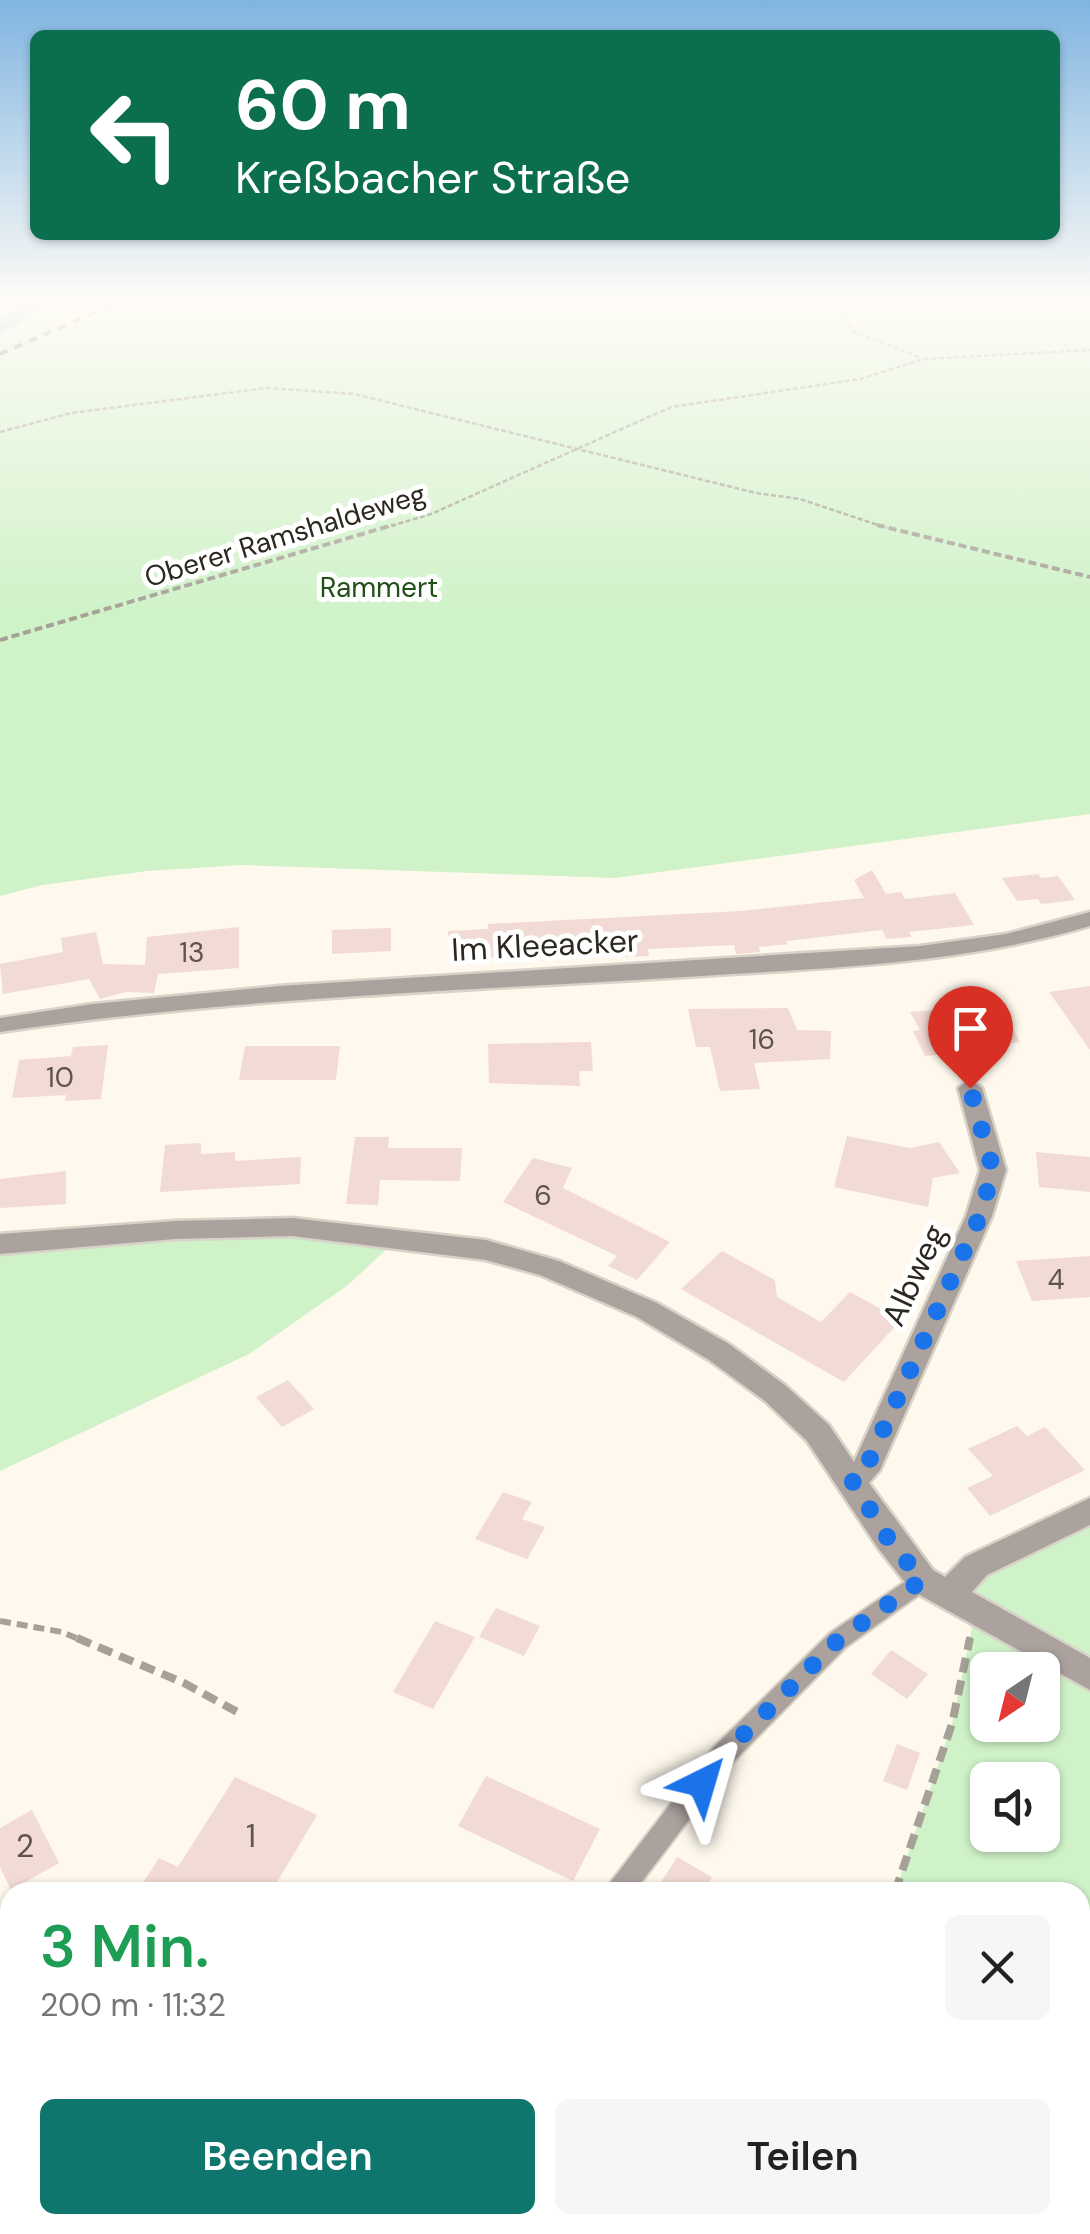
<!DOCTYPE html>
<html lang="de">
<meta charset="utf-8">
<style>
body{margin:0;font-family:"DM Sans",sans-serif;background:#f6f6f6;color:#222;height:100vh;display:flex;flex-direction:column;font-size:38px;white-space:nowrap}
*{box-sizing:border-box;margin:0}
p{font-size:32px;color:#767676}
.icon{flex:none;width:55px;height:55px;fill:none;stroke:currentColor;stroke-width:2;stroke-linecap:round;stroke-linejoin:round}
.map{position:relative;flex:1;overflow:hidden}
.sheet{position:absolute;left:0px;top:1882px;width:1090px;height:352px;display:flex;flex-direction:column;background:#fff;border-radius:30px 30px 0 0;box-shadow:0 2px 8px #0004}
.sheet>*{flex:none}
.top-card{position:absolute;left:30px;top:30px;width:1030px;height:210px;border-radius:15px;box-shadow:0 2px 8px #0004;background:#0b6e4f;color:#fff;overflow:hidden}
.needle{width:65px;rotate:215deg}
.fabs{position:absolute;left:970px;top:1652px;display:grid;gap:20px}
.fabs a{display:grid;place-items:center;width:90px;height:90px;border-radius:15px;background:#fff;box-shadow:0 2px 8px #0004;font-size:50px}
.pin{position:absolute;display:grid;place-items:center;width:85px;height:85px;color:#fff;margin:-102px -42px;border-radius:50% 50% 50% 0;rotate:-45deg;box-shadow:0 0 10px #0007}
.pin .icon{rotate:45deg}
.me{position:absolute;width:110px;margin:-55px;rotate:40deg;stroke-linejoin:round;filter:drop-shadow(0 0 8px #0008)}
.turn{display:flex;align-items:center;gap:35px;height:210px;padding:0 40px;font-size:45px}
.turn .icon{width:130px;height:130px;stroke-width:2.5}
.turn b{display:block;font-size:70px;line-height:85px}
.round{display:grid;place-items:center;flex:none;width:105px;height:105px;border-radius:15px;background:#f6f6f6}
.headline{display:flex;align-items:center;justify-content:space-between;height:170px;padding:0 40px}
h1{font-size:60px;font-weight:600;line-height:75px;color:#1e9e55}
.cta{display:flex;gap:20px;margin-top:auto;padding:20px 40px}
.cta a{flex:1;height:115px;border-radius:15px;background:#0f766e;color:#fff;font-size:40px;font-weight:600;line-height:115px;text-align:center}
.cta a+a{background:#f6f6f6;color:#222}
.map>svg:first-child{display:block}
.green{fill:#cff2c8;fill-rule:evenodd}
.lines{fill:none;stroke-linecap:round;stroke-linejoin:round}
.river{fill:#84b6d6;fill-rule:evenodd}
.building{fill:#f2dbd4}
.service-casing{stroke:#d8d3c8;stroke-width:4}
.minor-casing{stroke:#d8d3c8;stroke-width:5}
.path-far3{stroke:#a6a197;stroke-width:2.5;stroke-dasharray:5 2.5;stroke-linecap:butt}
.path-far2{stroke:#a6a197;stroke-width:4;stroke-dasharray:8 4;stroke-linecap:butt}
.path-far1{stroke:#a6a197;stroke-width:6;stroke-dasharray:11 6;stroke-linecap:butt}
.path{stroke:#a6a197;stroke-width:8;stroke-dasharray:15 8;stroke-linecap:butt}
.service{fill:#aba29e;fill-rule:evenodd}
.minor{fill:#aba29e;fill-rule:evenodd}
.rail{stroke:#6b665e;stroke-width:4;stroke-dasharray:8 8;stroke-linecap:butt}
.route{stroke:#1a73e8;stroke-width:18;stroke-dasharray:0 32.4}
.labels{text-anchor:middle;stroke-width:10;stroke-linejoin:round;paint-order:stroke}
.far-street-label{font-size:28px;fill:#2c2821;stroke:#fff}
.far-park-label{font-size:28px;fill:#215018;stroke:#fff}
.number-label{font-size:28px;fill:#5e554e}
.street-label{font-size:32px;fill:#2c2821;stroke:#fff}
.near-number-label{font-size:32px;fill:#5e554e}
</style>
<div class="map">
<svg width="1090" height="2234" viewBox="0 0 1090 2234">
<rect width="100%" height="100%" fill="#fef8ed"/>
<!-- green -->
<path class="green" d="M0 304H1090V814L615 878 242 865 147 871 42 885 0 896Z
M268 1233 392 1244 348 1285 249 1354 0 1471V1253L146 1238Z
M1090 1511V2234H776L779 2225H1080V1892H895L952 1724 976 1608 951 1593ZM988 1670H1042V1725H988ZM988 1780H1042V1835H988Z"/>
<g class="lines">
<!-- river -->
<path class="river" d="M12 304H38L41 310 0 335V316L14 307Z"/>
</g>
<!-- building -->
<path class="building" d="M872 870 886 894 901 892 905 899 955 893 974 925 909 932 912 937 887 939 882 930 786 941 788 944 759 947 760 952 736 954 734 945 648 949 649 956 626 957 625 952 450 959 448 931 488 929V924L741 911 864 898 854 880Z
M1038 874 1041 878 1058 876 1075 900 1041 904 1038 899 1017 901 1002 878Z
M239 927V968L158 974 154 993 126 992 100 999 89 979 3 994 0 964 63 952 61 938 96 932 103 964 145 965 147 937Z
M391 928V951L332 954V930Z
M1090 986V1050L1049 992Z
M965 1007 972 1021 1007 1017 1020 1042 952 1048 955 1053 925 1056 913 1031 920 1030 910 1012Z
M788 1008 797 1030 831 1031 830 1059 754 1063 760 1089 720 1091 710 1047H696L688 1009Z
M591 1042 593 1071H579L580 1086 489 1083 488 1044Z
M108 1045 101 1099 65 1101 66 1095 12 1098 19 1060 71 1056 73 1047Z
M245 1046H340L336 1080H239Z
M847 1136 910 1148 939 1142 960 1173 933 1178 928 1207 834 1187Z
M355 1137H389L388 1148H462L460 1181 380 1180 378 1205 346 1204Z
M201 1143V1154L235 1152V1161L301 1157 300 1184 160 1192 165 1145Z
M1036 1152 1090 1157V1192L1039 1187Z
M533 1158 572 1168 563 1188 670 1242 637 1280 608 1266 617 1256 503 1202Z
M66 1171V1204L0 1208V1179Z
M722 1251 775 1280 777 1297 821 1322 850 1292 901 1320 844 1382 681 1289Z
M1090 1256V1297L1032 1301 1016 1261Z
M288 1380 314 1409 282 1427 256 1397Z
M1017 1426 1027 1436 1045 1427 1085 1470 990 1516 967 1488 993 1476 968 1449Z
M503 1492 532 1502 522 1519 545 1527 527 1559 475 1539Z
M496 1608 540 1626 524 1656 479 1637Z
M435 1621 475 1637 433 1709 393 1692Z
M891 1650 928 1674 907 1699 871 1674Z
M897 1744 920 1753 907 1790 883 1781Z
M486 1776 600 1829 573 1881 458 1826Z
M235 1777 317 1815 271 1892H137L159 1858 178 1867Z
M32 1810 59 1863 11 1890 0 1867V1828Z
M677 1857 712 1877 703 1892H655Z"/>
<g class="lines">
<defs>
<path id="service" d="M922 1570 930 1573 933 1580 930 1587 846 1647 732 1763 634 1892H606L610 1883 714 1747 830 1633Z
M0 2158 10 2162V2192L0 2187Z
M73 2225H112L116 2234H77Z
M366 2225H403L399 2234H362Z"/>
<path id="minor" d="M1090 912V926C959 965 821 968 686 977 456 991 228 998 0 1032V1018L93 1004 279 986 920 946 1006 934Z
M970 1080 982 1088 1006 1170 992 1216 880 1470 869 1483 933 1570 945 1577 965 1557 1090 1498V1525L987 1575 972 1592 1090 1658V1690L911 1590 878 1548 807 1441 765 1401 709 1360 637 1317 540 1275 486 1260 292 1236 175 1239 0 1254V1234L175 1221 292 1218 486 1240 559 1261 657 1303 729 1344 785 1385 829 1425 854 1462 966 1216 980 1170 958 1088Z"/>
</defs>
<!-- service casing -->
<use href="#service" class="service-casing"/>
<!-- minor casing -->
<use href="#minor" class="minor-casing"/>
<!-- path-far3 -->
<path class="path-far3" d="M850 304 845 308 851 330 921 358
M0 432 71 413 267 388 354 394 756 493 800 499 887 528
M384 528 431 514 671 407 860 379 924 359 1090 350"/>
<!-- path-far2 -->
<path class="path-far2" d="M877 525 1090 577
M0 640 393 525"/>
<!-- path-far1 -->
<path class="path-far1" d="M0 1621 62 1632 83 1641
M969 1641 970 1637"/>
<!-- path -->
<path class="path" d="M77 1638 184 1683 241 1714
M895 1892 952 1724 970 1638
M775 2234 779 2225"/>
<!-- service -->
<use href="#service" class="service"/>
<!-- minor -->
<use href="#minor" class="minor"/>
<!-- rail -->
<path class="rail" d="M0 354 114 304"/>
</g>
<!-- sky -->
<linearGradient id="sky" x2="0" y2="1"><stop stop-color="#80b5e1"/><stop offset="0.49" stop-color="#fffcf7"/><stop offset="1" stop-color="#fffcf7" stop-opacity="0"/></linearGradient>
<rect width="1090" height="617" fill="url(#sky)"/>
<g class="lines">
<!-- route -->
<path class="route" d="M702 1783 723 1755 838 1640 922 1580 889 1540 851 1479 865 1470 980 1216 993 1170 970 1088"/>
</g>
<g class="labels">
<!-- far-street labels -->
<g class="far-street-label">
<text transform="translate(285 535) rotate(-17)" y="10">Oberer Ramshaldeweg</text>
</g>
<!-- far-park labels -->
<g class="far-park-label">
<text x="379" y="597">Rammert</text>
</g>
<!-- number labels -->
<g class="number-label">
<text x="192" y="962">13</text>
<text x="762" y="1049">16</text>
<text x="60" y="1087">10</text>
<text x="543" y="1205">6</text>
<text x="1056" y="1289">4</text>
</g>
<!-- street labels -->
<g class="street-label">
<text transform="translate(545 945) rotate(-3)" y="11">Im Kleeacker</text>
<text transform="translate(914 1275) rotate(-65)" y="11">Albweg</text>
</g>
<!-- near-number labels -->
<g class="near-number-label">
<text x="251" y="1847">1</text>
<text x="25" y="1857">2</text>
</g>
</g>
</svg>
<div class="fabs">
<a><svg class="needle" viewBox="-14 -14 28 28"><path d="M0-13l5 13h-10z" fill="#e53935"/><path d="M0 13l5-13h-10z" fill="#767676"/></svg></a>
<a><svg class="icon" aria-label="sound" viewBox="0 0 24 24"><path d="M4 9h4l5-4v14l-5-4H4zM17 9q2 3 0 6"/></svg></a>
</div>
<div class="pin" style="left:970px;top:1088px;background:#d93025"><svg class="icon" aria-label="arrive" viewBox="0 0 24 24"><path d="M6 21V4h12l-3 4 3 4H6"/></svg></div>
<svg class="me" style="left:702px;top:1783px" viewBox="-20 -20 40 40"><path d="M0-17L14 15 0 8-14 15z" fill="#1a73e8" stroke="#fff" stroke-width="4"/></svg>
<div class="top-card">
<div class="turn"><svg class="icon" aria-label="left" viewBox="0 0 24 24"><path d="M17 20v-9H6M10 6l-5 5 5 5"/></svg><div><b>60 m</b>Kreßbacher Straße</div></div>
</div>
<section class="sheet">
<div class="headline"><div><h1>3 Min.</h1><p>200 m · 11:32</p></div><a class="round"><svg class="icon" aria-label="close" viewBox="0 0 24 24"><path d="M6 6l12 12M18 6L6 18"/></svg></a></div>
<div class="cta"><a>Beenden</a><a>Teilen</a></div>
</section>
</div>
